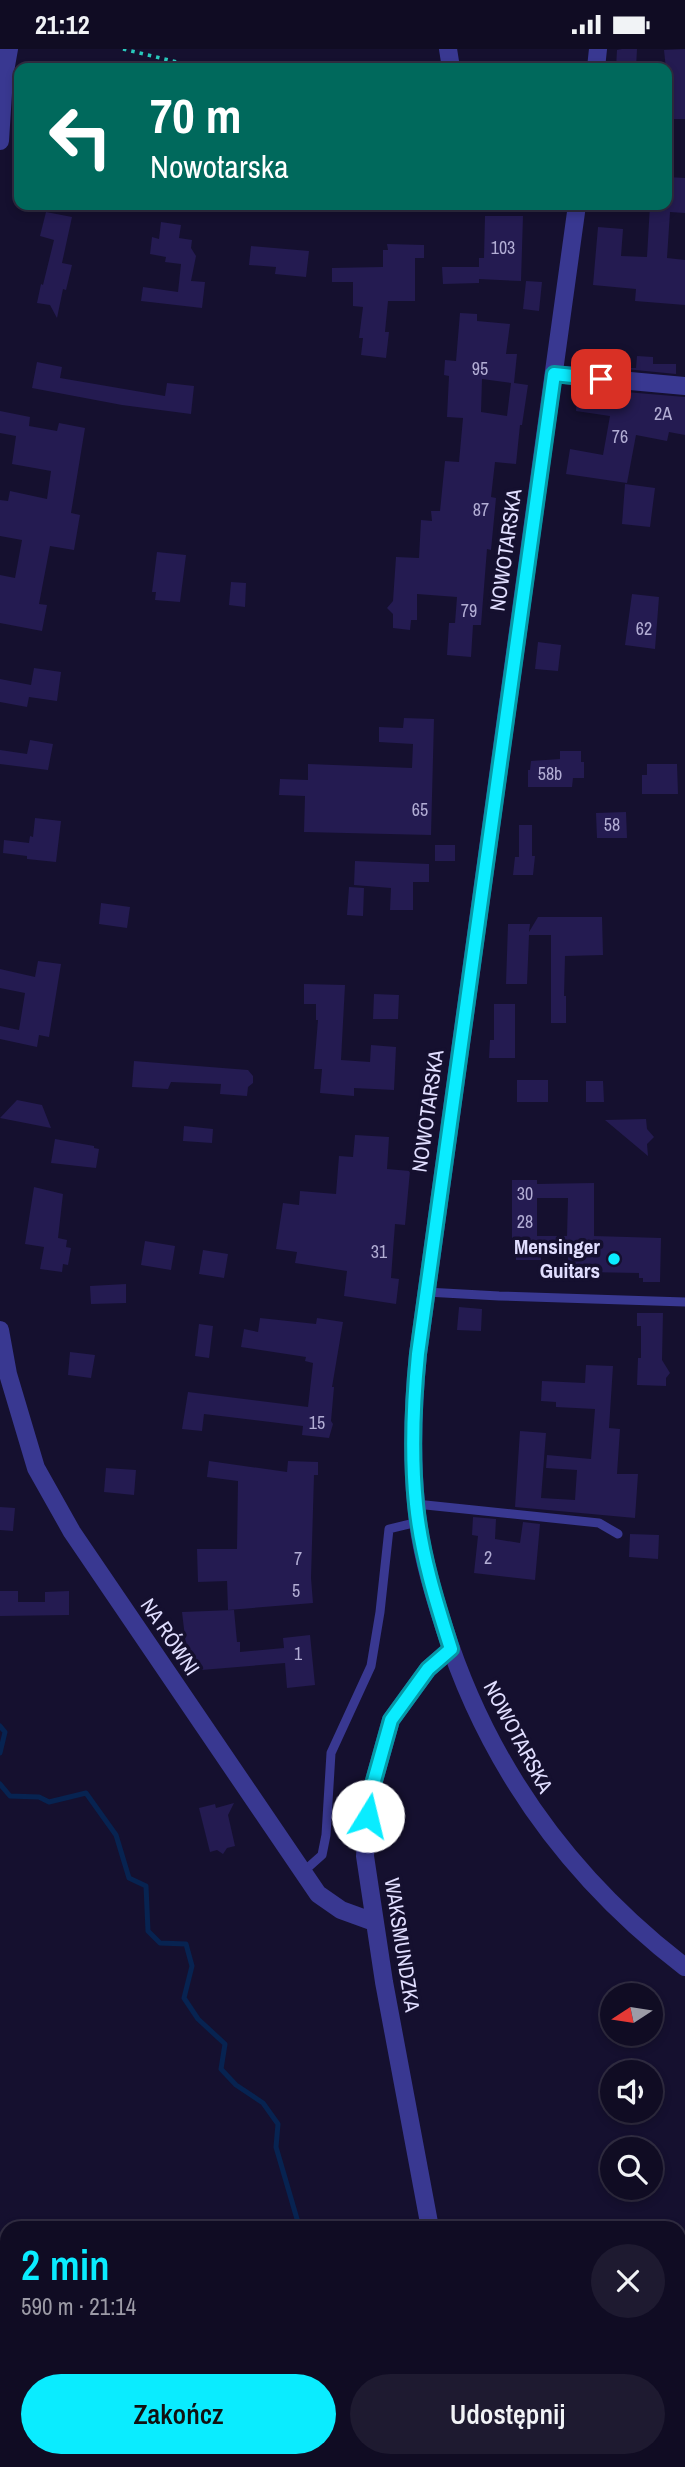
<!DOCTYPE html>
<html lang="pl">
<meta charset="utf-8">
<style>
body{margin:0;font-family:"Archivo Narrow",sans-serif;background:#1e1a30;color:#f1f3f6;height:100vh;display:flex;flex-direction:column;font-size:26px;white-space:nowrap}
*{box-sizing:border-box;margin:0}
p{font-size:23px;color:#9c9ba6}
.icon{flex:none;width:38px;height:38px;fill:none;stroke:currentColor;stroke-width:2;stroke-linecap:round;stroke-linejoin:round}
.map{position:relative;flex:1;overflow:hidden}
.sheet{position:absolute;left:0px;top:2172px;width:686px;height:247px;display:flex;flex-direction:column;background:#100c23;border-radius:21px 21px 0 0;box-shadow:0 4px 10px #0003,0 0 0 2px #302c41}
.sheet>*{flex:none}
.guide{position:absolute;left:14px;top:14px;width:658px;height:147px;border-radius:14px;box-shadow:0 4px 10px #0003,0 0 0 2px #302c41;background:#00695c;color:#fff;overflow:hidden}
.needle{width:46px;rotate:258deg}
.tools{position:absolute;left:600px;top:1934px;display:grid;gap:14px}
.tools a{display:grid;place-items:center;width:63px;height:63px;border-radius:50%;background:#100c23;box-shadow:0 4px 10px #0003,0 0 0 2px #302c41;font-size:35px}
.pin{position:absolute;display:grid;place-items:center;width:60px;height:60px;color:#fff;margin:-30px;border-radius:14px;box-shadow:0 4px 10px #0006}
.me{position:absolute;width:77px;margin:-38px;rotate:9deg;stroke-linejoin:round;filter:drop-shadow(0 0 5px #0008)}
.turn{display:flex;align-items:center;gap:24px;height:147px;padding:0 21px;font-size:32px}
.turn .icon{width:91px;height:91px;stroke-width:2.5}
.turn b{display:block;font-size:49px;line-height:60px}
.round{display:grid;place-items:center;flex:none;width:74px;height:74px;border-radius:37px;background:#1e1a30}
.overview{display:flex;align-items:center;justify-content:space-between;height:119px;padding:0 21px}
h1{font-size:42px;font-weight:600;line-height:52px;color:#0aecff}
.cta{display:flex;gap:14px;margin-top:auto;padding:14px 21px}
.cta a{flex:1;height:80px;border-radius:42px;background:#0aecff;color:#111;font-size:28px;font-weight:600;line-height:80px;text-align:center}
.cta a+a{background:#1e1a30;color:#f1f3f6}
.status{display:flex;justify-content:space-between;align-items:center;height:49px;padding:0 35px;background:#100c23;direction:ltr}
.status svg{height:19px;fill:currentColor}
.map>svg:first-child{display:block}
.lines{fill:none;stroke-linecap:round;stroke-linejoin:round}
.stream{stroke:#072351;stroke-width:5}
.building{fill:#241b51;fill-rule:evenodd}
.path{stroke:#28c9bc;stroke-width:3.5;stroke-dasharray:3.5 5;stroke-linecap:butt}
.service{stroke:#393891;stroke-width:9}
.minor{stroke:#393891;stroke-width:18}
.tertiary{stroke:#393891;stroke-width:18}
.route-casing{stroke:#0699a6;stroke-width:18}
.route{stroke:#0aecff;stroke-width:12}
.poi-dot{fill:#0aecff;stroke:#15102f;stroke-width:2.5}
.labels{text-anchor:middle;stroke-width:7;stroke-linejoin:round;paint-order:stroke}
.number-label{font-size:18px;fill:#b2add4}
.street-label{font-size:21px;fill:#e1deff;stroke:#15102f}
.poi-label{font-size:21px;font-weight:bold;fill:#e1deff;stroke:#15102f;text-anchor:end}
</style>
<div class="status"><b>21:12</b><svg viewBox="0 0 49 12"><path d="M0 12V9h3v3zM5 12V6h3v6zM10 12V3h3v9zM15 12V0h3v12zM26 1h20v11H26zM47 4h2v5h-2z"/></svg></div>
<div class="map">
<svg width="685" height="2418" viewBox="0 0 685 2418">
<rect width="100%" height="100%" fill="#15102f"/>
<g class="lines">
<!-- stream -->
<path class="stream" d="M0 1677 5 1683 0 1704
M0 1735 10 1747 39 1748 49 1753 86 1744 116 1786 129 1829 146 1837 148 1882 160 1894 186 1895 192 1917 184 1949 198 1970 225 1995 221 2020 236 2036 263 2054 278 2075 276 2098 297 2170 302 2179
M309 2412 311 2418"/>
</g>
<!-- building -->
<path class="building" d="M622 0H637L636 19H616L617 1Z
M685 0V70H672L673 31 667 30 664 1Z
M667 128 685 129V164L670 163 667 209 685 211V256L635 252 636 240 593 236 598 178 623 180 621 207 647 208 650 156H667Z
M46 163 72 168 62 214 72 216 66 241 63 240 57 269 50 256 37 254 41 235 43 236 54 191 40 187Z
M485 167H523L521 232 479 230V234L443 235 442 218H479V209H484Z
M161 173 181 176 179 189 192 191 191 199 196 207 191 232 205 233 202 259 141 252 143 238 178 243 181 215 165 213 166 208 150 205 152 188 159 190Z
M387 195 424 196V209H415V252H388L385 283H389L386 309 361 306 363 289H359L363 258 353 257V233H332V219L383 218V201H388Z
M251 197 309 202 306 228 275 225 276 218 249 216Z
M526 232 542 233 539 262 523 260Z
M460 264 477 265V272L510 275 506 305H517L514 334 528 336 522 376H520L516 415 495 413 491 448 496 449 491 501 487 500 481 576H473L471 608 447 606 449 574H455L457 548 417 545V571H411L410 581 393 579V565L387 559 393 552 396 508 419 509 421 471 432 472 431 462H440L445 412 459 413 463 369 447 368 449 327 444 326 445 311 456 312ZM482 330 511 334 507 367 481 363Z
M582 303 601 305 599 318 581 316Z
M637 307 653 308V315H676V325L615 319H636Z
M37 313 62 318 60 329 165 347 167 334 194 337 191 365 122 356 32 339Z
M578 339 685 348V386L669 383 667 392 636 386 627 434 566 425 570 400 603 406 610 367 576 362Z
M0 362 30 368 29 377 57 382 59 374 85 379 71 464 80 466 74 501 50 497 39 555 47 556 42 582 0 574V526L15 529 22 491 0 487V451L8 452 10 442 47 450 51 422 12 415 16 387 0 384Z
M625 435 655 439 650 478 622 475Z
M157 503 186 506 180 553 155 551 156 543H152Z
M231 533 246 534 245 558 229 556Z
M632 545 659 548 655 600 625 596Z
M538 593 561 596 558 622 535 620Z
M34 619 61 623 57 652 29 648 27 658 0 653V630L31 636Z
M404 669 434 670 431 786 304 783 305 747 279 746 280 730 308 731V715L412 719 413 695 379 693V678L403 679Z
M30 691 53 695 48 721 0 715V701L27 705Z
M560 702H581V713H584V729H573L572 738H528V721H530L531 712 560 710Z
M647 715H677L678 745H642V726H647Z
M626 763 627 789H597L596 764Z
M35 769 61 772 56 813 27 810V807L3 804 4 791 29 794 30 787 33 788Z
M519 776H532V807H535L533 826H513L515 808H519Z
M435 796H455V812H435Z
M355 812 429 815V833H413V861H390L391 839 354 836Z
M349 838 364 839 363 867 347 866Z
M101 854 130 858 127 879 99 875Z
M538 868H602L603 906 565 907 564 947H566V974H551V886H529L527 935H506L508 875H530L529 883Z
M38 912 61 915 49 988 39 986 37 998 0 990V977L19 981 25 944 0 939V920L35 928Z
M304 935 345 936 341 1011 370 1013 371 996 396 998 394 1041 354 1039V1047L320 1044 322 1020H314L318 971H316V955H304Z
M374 945 399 946 398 970H373Z
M494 955H515V1009H489L490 991H494Z
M134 1012 248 1021 253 1027V1034L248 1038 247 1047 220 1045 221 1035 171 1033 168 1040 132 1038Z
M517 1031H548V1053H517Z
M586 1032H603L604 1053H586Z
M17 1051 42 1056 51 1079 0 1069Z
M646 1070 647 1080 654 1088 647 1095 648 1107 605 1071Z
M184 1077 213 1080 212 1094 183 1092Z
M355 1086 389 1088 387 1120 410 1122 405 1176 395 1175 391 1229 399 1230 396 1255 344 1247 347 1222 295 1214 297 1203 276 1200 283 1154 299 1156 300 1142 336 1145 339 1107 353 1108Z
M55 1090 94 1097V1099L99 1100 96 1119 51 1114Z
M512 1131H537V1135L594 1134V1187L661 1189 660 1233H643V1229H639V1224L586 1223V1232H568V1203H541V1211H516V1203H512ZM537 1149H568L567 1187H537Z
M34 1138 63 1145 58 1189 67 1191 66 1198 71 1199 68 1216 63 1215 62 1223 40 1220 44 1198 25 1195Z
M145 1192 175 1197 171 1221 141 1216Z
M203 1201 228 1205 224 1229 199 1225Z
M126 1235V1254L91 1255 90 1237Z
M459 1258 482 1260 481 1282 457 1281Z
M637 1264H663L662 1311 670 1324 666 1329V1337L637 1336 638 1309H641V1277H637Z
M260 1269 316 1275 317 1269 343 1273 332 1338H334L331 1372 333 1375 329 1389 302 1386 303 1377 204 1365 202 1382 182 1380 188 1343 308 1358 313 1314 305 1312 306 1308 241 1298 244 1280 258 1283Z
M199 1275 213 1277 209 1309 195 1307Z
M70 1303 95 1306 91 1329 68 1326Z
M586 1316 613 1317 609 1379 620 1380 617 1425H638L635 1469 515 1458 520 1382 546 1384 541 1449 575 1451 577 1421 546 1419 547 1406 591 1410 595 1360 556 1358V1353L541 1352 542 1332 585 1334Z
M209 1412 287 1423 288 1412 318 1413V1426H314L311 1529 313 1554 228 1561 227 1532 198 1533 197 1500H237L238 1432 207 1428Z
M106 1419 136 1421 134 1446 104 1443Z
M0 1458 15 1459 13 1482 0 1481Z
M473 1468 496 1470 495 1490 520 1494 523 1473 540 1475 535 1531 474 1524 478 1487 472 1486Z
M630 1485 659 1486 658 1510 629 1508Z
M0 1542H18V1553H45V1543L69 1542V1566L0 1567Z
M234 1561 237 1593H240V1603L284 1599 283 1589 310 1586 315 1636 287 1639 285 1614 189 1622 182 1563Z
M234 1754 228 1766 235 1797 227 1799 223 1805 217 1801 210 1803 199 1759 215 1755 216 1759Z"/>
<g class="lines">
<!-- path -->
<path class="path" d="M123 0 202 19
M0 2358 7 2357
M234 2412 238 2418"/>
<!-- service -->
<path class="service" d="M426 1243 499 1247 685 1253
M416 1455 599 1474 618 1485
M303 1823 322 1806 326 1786 331 1704 371 1617 380 1563 389 1480 418 1473"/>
<!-- minor -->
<path class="minor" d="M448 0 451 19
M0 92 4 28 9 0
M554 325 685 337
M0 1281 8 1325 36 1419 72 1483 318 1845 341 1861 374 1873
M430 2179 384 1933 365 1807 370 1746 391 1671 428 1620 451 1600
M474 2412 475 2418"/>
<!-- tertiary -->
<path class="tertiary" d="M596 19 598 0
M577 156 418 1305C413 1355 411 1404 416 1454 419 1496 431 1538 444 1578 488 1717 569 1829 685 1918"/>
</g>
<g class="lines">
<defs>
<path id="route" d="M368 1767 370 1746 391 1671 428 1620 451 1600C436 1553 421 1505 416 1455 411 1405 413 1355 418 1305L554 325 601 330"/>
</defs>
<!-- route casing -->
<use href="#route" class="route-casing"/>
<!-- route -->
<use href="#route" class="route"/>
</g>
<!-- markers -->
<circle class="poi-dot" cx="614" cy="1210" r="7"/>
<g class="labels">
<!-- number labels -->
<g class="number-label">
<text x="503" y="205">103</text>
<text x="480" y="326">95</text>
<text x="663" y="371">2A</text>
<text x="620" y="394">76</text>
<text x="481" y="467">87</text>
<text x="469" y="568">79</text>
<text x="644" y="586">62</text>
<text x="550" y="731">58b</text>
<text x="420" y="767">65</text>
<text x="612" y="782">58</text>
<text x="525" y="1151">30</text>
<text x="525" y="1179">28</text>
<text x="379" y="1209">31</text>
<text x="317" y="1380">15</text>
<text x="488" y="1515">2</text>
<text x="298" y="1516">7</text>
<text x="296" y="1548">5</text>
<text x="298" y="1611">1</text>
</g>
<!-- street labels -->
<g class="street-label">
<text transform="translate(506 501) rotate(-82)" y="7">NOWOTARSKA</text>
<text transform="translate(428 1062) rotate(-82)" y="7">NOWOTARSKA</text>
<text transform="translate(170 1588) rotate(56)" y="7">NA RÓWNI</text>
<text transform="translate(518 1688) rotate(62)" y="7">NOWOTARSKA</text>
<text transform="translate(402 1896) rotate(81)" y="7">WAKSMUNDZKA</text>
</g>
<!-- poi labels -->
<g class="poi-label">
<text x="600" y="1205">Mensinger<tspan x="600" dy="24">Guitars</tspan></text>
</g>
</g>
</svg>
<div class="tools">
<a><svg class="needle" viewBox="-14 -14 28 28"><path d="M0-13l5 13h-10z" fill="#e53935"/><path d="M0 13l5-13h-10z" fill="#9c9ba6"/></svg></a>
<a><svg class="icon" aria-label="sound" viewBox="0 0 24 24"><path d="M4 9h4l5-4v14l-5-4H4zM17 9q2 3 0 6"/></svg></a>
<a><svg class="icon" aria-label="search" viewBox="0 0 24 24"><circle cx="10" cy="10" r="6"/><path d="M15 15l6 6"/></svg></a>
</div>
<div class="pin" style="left:601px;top:330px;background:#d93025"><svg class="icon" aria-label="arrive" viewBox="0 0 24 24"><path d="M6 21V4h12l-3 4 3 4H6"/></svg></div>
<svg class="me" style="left:368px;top:1767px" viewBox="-20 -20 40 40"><circle r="19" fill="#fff"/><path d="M0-13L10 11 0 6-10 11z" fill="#0aecff"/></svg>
<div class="guide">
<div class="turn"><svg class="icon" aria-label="left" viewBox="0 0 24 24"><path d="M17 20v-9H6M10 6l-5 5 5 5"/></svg><div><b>70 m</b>Nowotarska</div></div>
</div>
<section class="sheet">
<div class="overview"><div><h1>2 min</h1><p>590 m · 21:14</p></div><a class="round"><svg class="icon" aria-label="close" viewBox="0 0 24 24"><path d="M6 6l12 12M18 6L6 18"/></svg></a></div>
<div class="cta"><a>Zakończ</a><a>Udostępnij</a></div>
</section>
</div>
